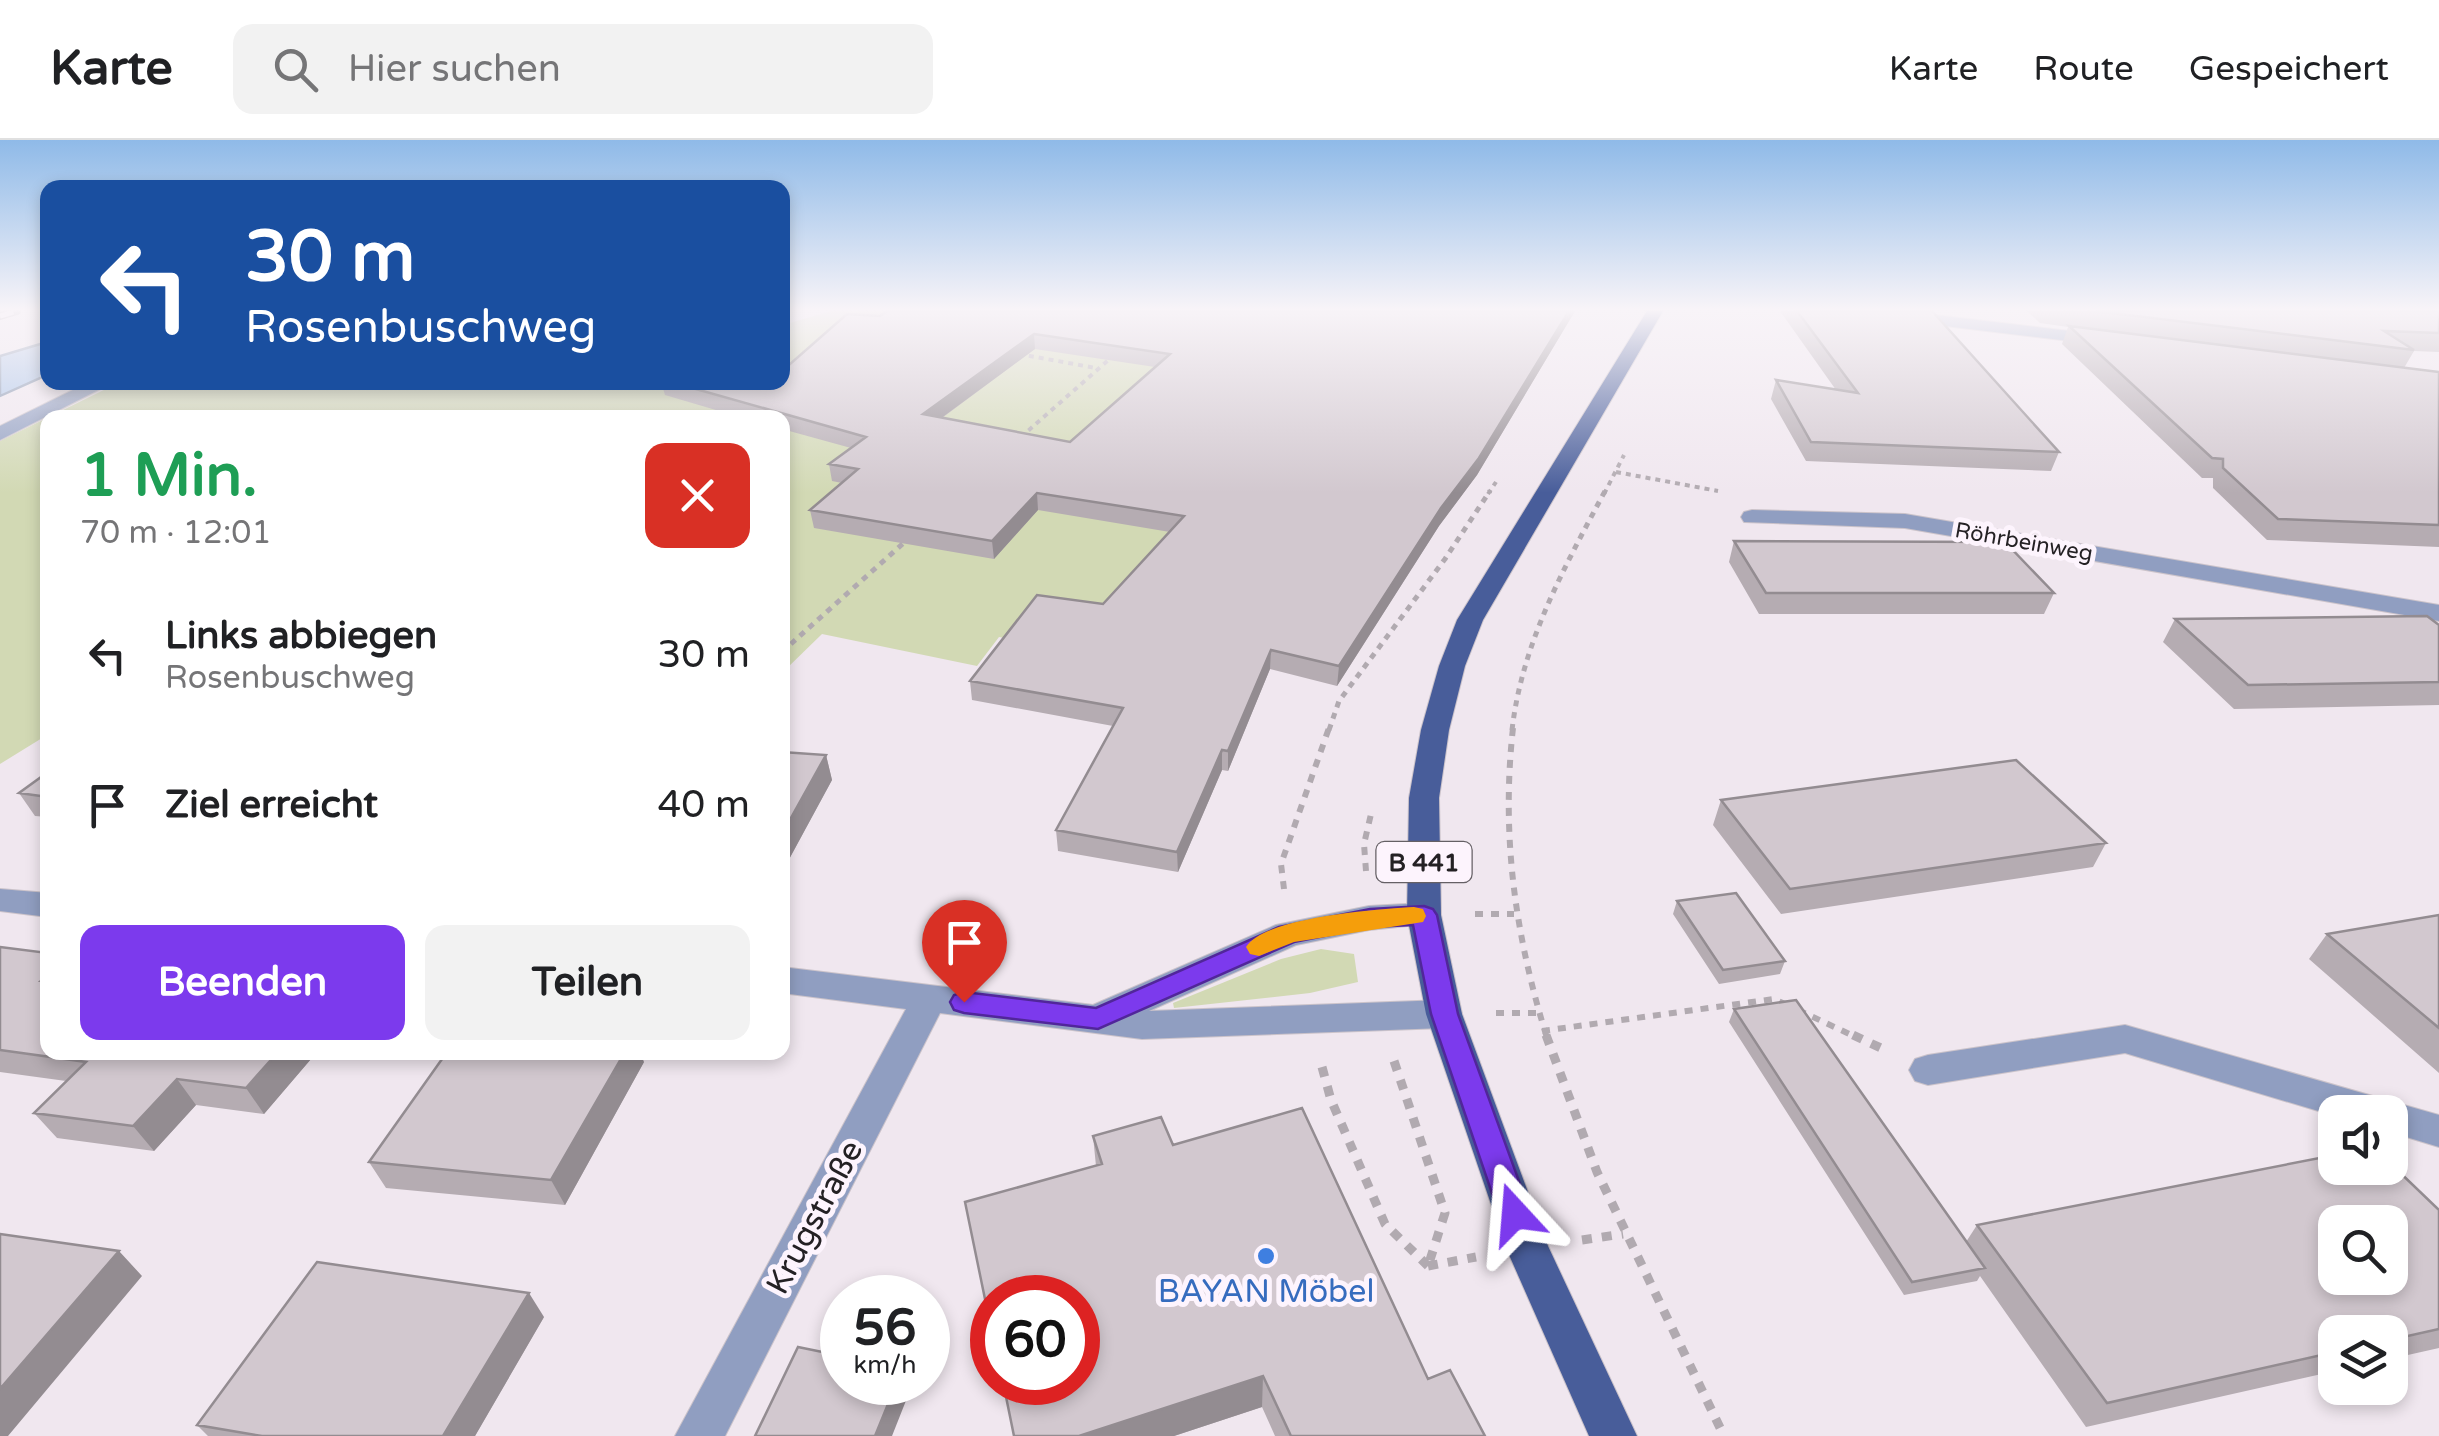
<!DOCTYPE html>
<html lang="de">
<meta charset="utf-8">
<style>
body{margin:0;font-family:"Varela Round",sans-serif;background:#f2f2f2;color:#202124;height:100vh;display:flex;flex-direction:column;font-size:38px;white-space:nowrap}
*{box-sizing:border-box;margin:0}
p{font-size:32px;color:#757577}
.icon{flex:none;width:55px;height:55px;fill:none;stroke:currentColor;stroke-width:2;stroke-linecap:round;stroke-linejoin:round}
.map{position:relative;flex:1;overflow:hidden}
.side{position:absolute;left:40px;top:270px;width:750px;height:650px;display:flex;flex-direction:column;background:#fff;border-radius:20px;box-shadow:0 5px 15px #0003}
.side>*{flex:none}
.banner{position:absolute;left:40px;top:40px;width:750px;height:210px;border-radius:20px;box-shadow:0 5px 15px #0003;background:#1a4fa0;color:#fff;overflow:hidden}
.tools{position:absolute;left:2318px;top:955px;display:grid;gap:20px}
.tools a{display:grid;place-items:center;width:90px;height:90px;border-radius:20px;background:#fff;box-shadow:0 5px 15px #0003;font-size:50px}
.speed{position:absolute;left:820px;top:1135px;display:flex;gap:20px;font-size:50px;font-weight:700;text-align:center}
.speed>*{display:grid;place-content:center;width:130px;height:130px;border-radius:50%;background:#fff;box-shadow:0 5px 15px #0003;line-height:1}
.speed small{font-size:25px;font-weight:400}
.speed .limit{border:15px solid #d22;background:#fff;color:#111}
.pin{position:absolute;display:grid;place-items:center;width:85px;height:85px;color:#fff;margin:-102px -42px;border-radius:50% 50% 50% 0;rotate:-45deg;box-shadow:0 0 10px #0007}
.pin .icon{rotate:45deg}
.me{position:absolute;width:110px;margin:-55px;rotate:341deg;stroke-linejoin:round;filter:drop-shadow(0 0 8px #0008)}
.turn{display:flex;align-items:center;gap:35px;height:210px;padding:0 40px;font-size:45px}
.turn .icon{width:130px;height:130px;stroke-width:2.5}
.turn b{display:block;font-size:70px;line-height:85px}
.round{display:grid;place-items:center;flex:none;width:105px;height:105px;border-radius:20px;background:#f2f2f2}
.overview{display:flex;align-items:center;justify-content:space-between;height:170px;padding:0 40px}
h1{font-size:60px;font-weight:700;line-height:75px;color:#1e9e55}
.button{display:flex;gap:20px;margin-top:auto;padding:20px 40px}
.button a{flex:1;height:115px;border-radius:20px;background:#7c3aed;color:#fff;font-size:40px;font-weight:700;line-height:115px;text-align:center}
.button a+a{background:#f2f2f2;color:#202124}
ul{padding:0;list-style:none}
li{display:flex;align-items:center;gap:30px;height:150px;padding:0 40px}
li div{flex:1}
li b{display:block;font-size:38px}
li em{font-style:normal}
header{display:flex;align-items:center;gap:60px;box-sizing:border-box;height:140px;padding:0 50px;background:#fff;border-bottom:2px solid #e0e0e0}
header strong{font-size:48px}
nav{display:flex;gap:55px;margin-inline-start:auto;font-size:35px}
.search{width:700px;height:90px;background:#f2f2f2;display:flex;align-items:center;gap:25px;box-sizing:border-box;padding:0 35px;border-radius:20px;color:#757577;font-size:38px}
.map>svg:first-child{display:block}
.green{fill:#d2d9b4}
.water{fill:#a9c3e8;stroke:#8192ad;stroke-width:2.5}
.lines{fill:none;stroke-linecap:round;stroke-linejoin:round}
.street-casing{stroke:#cbc3ca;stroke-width:2}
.primary-casing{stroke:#cbc3ca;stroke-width:2}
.path-far3{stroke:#b1aab0;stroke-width:4;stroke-dasharray:5 5;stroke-linecap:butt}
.path-far2{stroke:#b1aab0;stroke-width:5;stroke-dasharray:6 6;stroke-linecap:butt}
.path-far1{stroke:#b1aab0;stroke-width:6;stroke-dasharray:8 8;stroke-linecap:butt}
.path{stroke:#b1aab0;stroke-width:9;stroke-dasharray:10 10;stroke-linecap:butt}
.street{fill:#909ec1;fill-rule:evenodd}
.primary{fill:#485d9a;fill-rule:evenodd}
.rail-casing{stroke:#746f74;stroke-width:8}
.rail{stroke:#fdf4fd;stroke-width:5;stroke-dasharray:14;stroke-linecap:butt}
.wall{fill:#b5acb2;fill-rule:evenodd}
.shaded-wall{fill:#938c91}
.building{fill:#d2c8cf;stroke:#938c91;stroke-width:2.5;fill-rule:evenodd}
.route{fill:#7c3aed;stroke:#51269a;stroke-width:2.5}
.slow{fill:#f59e0b}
.shop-dot{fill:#3f7fe0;stroke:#fdf4fd;stroke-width:4}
.labels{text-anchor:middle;stroke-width:10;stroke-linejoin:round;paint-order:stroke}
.far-street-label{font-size:22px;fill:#242124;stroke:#fdf4fd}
.shield{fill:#fdf4fd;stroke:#656065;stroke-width:2.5}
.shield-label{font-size:25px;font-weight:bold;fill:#242124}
.near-street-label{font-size:32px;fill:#242124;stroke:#fdf4fd}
.near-shop-label{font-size:32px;fill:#366cbe;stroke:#fdf4fd}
</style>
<header>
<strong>Karte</strong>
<div class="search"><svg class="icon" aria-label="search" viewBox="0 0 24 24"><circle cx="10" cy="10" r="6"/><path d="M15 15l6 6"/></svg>Hier suchen</div>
<nav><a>Karte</a><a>Route</a><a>Gespeichert</a></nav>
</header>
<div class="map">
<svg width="2439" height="1296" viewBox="0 0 2439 1296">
<rect width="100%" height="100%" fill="#f0e7ef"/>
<!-- green -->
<path class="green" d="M831 171H1450L1149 524 999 497 977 526 822 494 783 532 782 278H48L47 595 0 624V301L118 243 782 242 783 185Z
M1321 809 1354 814 1358 842 1310 853 1174 868 1173 863 1281 819Z"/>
<!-- water -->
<path class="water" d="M47 202V235L0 256V216Z"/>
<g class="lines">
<defs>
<path id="street" d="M1902 171 2103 195 2112 200 2103 205 1895 180V172Z
M89 242H114L0 300V286Z
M1752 370 1905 374 2439 465V481L1905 388 1744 382 1741 377 1744 372Z
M0 749 48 753V777L0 771Z
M1424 763 1436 767 1441 775 1436 783 1369 790 1296 805 1149 871 1444 860 1457 864 1462 874 1457 884 1444 888 1142 899 940 873 725 1296H675L906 869 782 853V827L1093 865 1276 785 1369 766Z
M2125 885 2439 975V1007L2390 992V972H2335V976L2125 913 1928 945 1915 941 1909 930 1915 919 1928 915Z"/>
<path id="primary" d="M1647 171H1663L1483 480 1465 526 1449 590 1439 658 1441 775 1462 874 1548 1106 1637 1296H1589L1506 1108 1426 874 1407 775 1409 658 1421 590 1439 526 1457 480Z"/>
</defs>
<!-- street casing -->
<use href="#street" class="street-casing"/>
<!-- primary casing -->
<use href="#primary" class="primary-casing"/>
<!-- path-far3 -->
<path class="path-far3" d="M1019 214 1096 228
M1021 297 1113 216
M1616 332 1718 351
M1488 354 1496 342
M1604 354 1624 315"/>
<!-- path-far2 -->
<path class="path-far2" d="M782 512 908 399
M1329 590 1339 561 1445 419 1490 351
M1512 590C1522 503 1564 428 1605 351"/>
<!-- path-far1 -->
<path class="path-far1" d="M1513 588C1501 695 1515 795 1547 898
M1366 731 1364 704 1371 674
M1284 749 1281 724 1329 588
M1475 774H1514
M1798 870 1858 898
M1496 873H1538
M1542 891 1774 859 1787 865"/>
<!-- path -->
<path class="path" d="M1546 895 1597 1032 1724 1296
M1853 895 1883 909
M1394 921 1445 1073 1428 1126
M1322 927 1331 960 1385 1084 1428 1126
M1582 1100 1623 1094
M1428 1126 1476 1117"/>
<!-- street -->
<use href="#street" class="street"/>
<!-- primary -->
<use href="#primary" class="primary"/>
<defs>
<path id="rail" d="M0 176 17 171"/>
</defs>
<!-- rail casing -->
<use href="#rail" class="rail-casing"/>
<!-- rail -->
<use href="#rail" class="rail"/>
</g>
<!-- wall -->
<path class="wall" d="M887 171H1575L1477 335 1439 386 1337 546 1270 529 1228 631 1222 630 1178 732 1058 711 1056 690 1113 586 972 560 970 541 1103 464 1170 392 1038 370 994 419 814 388 810 370 842 343 832 341 829 324 851 308 782 289V278H743L665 255 661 242H782L789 225ZM1035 209 1155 227 1070 302 942 278Z
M1780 171H1932L2059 312 2051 331 1806 321 1771 259 1776 240 1836 250Z
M2027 171H2439V212L2414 211 2404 228 2439 232V407L2267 400 2213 348V338H2202L2062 204 2068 187 2040 183Z
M1734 401 2054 453 2044 474H1759L1729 422Z
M2175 479 2439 485V565L2234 569 2163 502Z
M782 612 826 615 832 640 787 723H782Z
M48 632V677L35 676 19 653Z
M1721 660 2106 703 2093 727 1781 774 1713 685Z
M1677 761 1785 821 1780 834 1719 844 1673 774Z
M2439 775V933L2309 819 2327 794Z
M0 807 48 912H317L264 974 196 965 154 1011 57 998 34 973 66 941 0 932Z
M1734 869 1966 1102 1977 1085 2439 1070V1208L2390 1219V1192H2335V1231L2086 1287 1980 1136 1977 1141 1904 1155 1729 882Z
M644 922 565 1065 386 1048 369 1022Z
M1093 996 1173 1005 1428 1239 1485 1296H1275L1262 1267 1174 1296H1014L1096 1026Z
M544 1177 475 1296H208L197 1285Z"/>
<!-- shaded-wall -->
<path class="shaded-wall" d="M1569 171H1575L1477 335 1439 386 1337 546 1339 526Z
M1034 194 1035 209 925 290 923 274Z
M1037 353 1038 370 994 419 992 401Z
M1271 510 1270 529 1228 631V611Z
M1222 610V630L1178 732 1177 712Z
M826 615 832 640 787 723 782 706V694Z
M278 912H317L264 974 246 948Z
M625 912H640L644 922 565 1065 551 1040Z
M177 939 196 965 154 1011 133 986Z
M119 1111 142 1136 8 1296H0V1249Z
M529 1153 544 1177 475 1296H443Z
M1263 1236 1262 1267 1174 1296H1079Z
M897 1242H906L909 1253 892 1296H875Z"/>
<!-- building -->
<path class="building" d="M887 171H1569L1479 318 1441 368 1339 526 1271 510 1228 611 1222 610 1177 712 1056 690 1123 568 970 541 1037 455 1103 464 1184 376 1037 353 992 401 810 370 858 329 829 324 866 297 671 242H782V224L789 225 847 174 880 176ZM1034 194 1170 214 1070 302 923 274Z
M1797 171H1932L2059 312 1811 302 1776 240 1858 253Z
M2095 171H2439V193L2384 191 2414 210Z
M2069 186 2439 232V385L2278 379 2223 328V319L2212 318Z
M1734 401 2005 402 2054 453H1766Z
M2427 476 2439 485V542L2248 545 2175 479Z
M782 612 826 615 782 694Z
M2016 620 2106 703 1790 749 1721 660Z
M48 632V657L19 653Z
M1736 753 1785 821 1723 830 1677 761Z
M2439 775V888L2327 794Z
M0 807 48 813V836L41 841 48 842V912H278L246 948 177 939 133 986 34 973 86 922 0 910Z
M1796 860 1985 1128 1912 1142 1734 869Z
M447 912H625L551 1040 369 1022Z
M1302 968 1428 1239 1450 1230 1485 1296H1291L1263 1236 1079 1296H1014L1003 1242H1078V1158H992V1193L965 1062 1102 1024 1093 996 1161 977 1173 1005Z
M2335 1015V1028H2390V1023L2439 1070V1189L2390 1200V1192H2335V1212L2107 1263 1977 1085ZM2335 1082H2390V1138H2335Z
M0 1094 119 1111 0 1249Z
M317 1122 529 1153 443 1296H262L197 1285Z
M798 1207 842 1216V1242H897L875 1296H755Z"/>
<!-- sky -->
<linearGradient id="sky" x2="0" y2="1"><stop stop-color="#8fbae8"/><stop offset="0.48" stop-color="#f8f4f8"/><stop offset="1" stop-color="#f8f4f8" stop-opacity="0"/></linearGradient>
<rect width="2439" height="353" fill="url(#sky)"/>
<!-- route -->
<path class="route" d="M1424 766 1433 769 1437 775 1458 874 1531 1074 1526 1084 1515 1088 1504 1084 1499 1074 1431 874 1413 785 1370 787 1294 802 1098 889 964 873 954 870 950 862 954 855 964 852 1096 868 1279 787 1370 769Z"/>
<!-- slow -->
<path class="slow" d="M1414 767 1423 769 1426 776 1423 782 1294 802 1259 816 1250 814 1246 807C1264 777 1379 769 1414 767Z"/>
<!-- markers -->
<circle class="shop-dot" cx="1266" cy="1116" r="10"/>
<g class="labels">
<!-- far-street labels -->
<g class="far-street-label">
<text transform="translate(2024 401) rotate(10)" y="8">Röhrbeinweg</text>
</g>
<!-- shield labels -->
<rect class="shield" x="1376.5" y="702" width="95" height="40" rx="8"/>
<g class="shield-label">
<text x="1424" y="731">B 441</text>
</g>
<!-- near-street labels -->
<g class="near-street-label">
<text transform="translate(814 1077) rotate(-62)" y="11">Krugstraße</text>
</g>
<!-- near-shop labels -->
<g class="near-shop-label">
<text x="1266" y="1162">BAYAN Möbel</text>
</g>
</g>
</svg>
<div class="tools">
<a><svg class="icon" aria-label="sound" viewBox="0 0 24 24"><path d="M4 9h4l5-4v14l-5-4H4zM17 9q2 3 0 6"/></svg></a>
<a><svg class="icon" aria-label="search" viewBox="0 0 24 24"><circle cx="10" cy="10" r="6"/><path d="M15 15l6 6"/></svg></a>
<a><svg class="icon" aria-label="layers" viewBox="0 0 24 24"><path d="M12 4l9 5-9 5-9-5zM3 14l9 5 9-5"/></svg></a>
</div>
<div class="speed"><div>56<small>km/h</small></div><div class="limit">60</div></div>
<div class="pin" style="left:964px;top:862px;background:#d93025"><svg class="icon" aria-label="arrive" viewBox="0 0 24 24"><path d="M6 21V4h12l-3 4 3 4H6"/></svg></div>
<svg class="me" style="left:1515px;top:1074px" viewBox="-20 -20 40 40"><path d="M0-17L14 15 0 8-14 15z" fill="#7c3aed" stroke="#fff" stroke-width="4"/></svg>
<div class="banner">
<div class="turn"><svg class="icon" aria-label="left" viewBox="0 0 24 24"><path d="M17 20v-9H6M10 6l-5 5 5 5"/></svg><div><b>30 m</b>Rosenbuschweg</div></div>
</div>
<section class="side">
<div class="overview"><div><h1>1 Min.</h1><p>70 m · 12:01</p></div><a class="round" style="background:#d93025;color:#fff"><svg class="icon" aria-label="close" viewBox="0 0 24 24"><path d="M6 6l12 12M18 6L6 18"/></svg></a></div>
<ul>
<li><svg class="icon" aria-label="left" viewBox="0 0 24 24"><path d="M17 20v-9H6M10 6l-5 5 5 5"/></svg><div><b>Links abbiegen</b><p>Rosenbuschweg</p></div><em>30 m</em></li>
<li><svg class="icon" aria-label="arrive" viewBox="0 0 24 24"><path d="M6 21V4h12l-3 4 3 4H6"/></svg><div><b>Ziel erreicht</b></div><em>40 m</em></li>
</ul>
<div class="button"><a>Beenden</a><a>Teilen</a></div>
</section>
</div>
